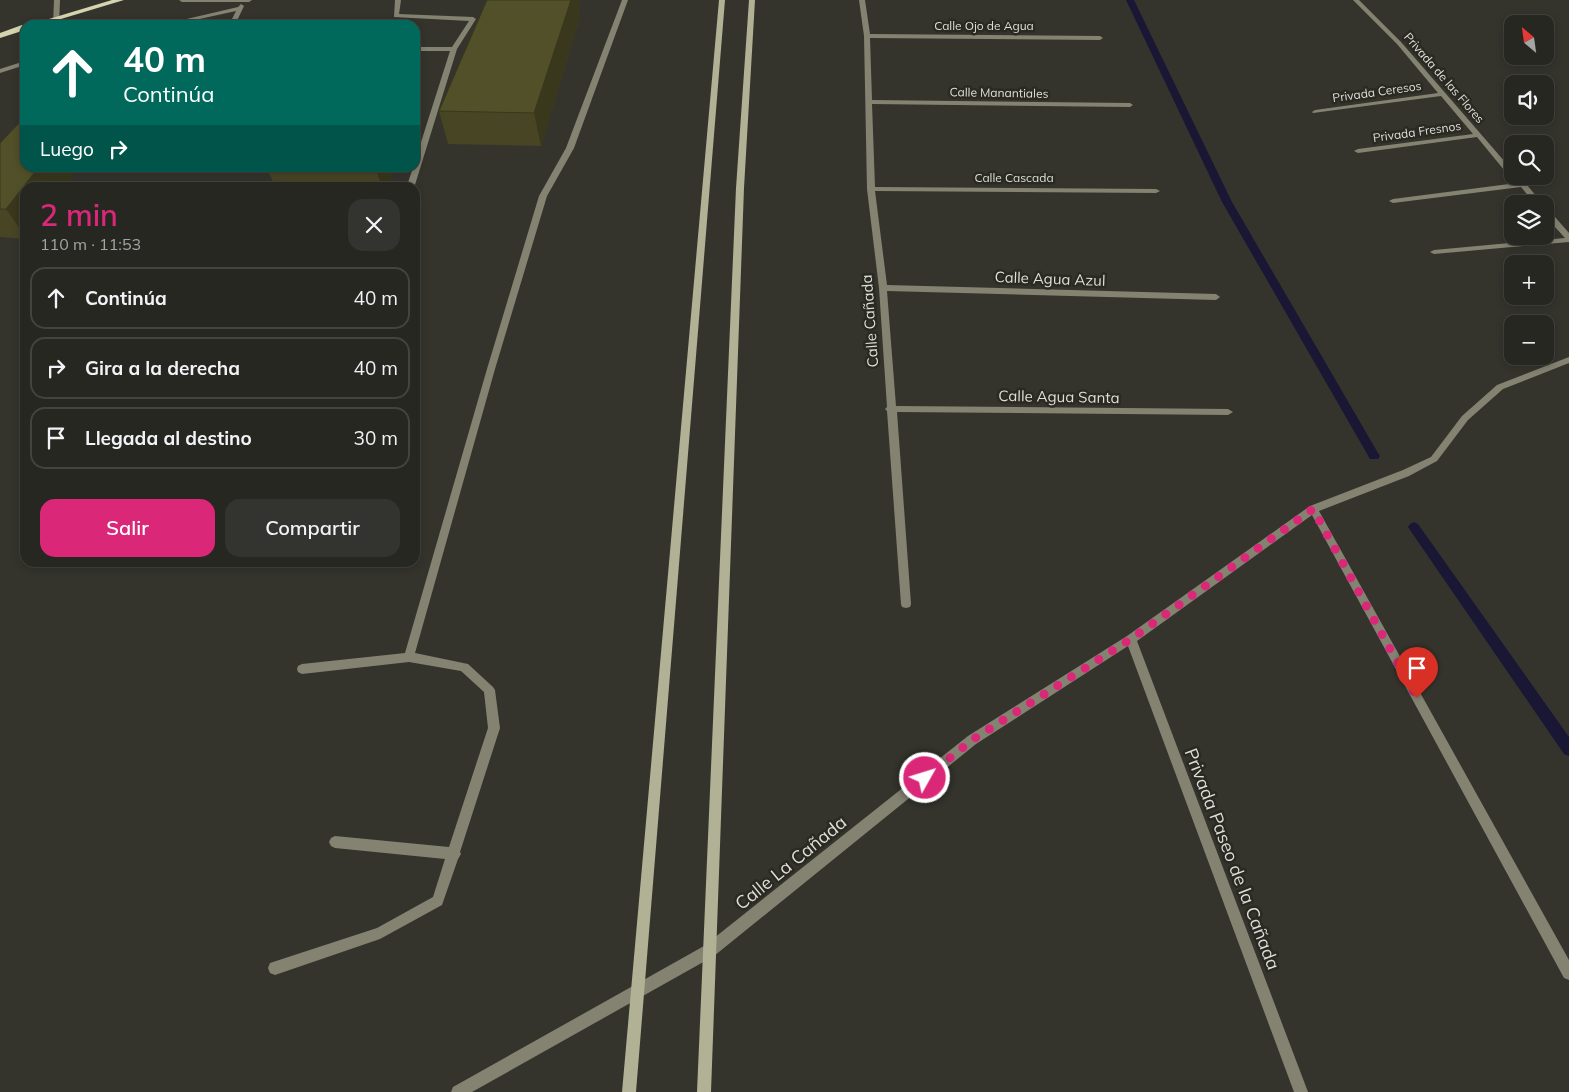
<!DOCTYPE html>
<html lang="es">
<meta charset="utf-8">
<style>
body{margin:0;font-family:Mulish,sans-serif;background:#33332f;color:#f1f3f6;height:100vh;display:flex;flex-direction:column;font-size:19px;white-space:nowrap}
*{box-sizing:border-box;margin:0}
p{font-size:16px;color:#a4a5a5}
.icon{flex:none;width:28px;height:28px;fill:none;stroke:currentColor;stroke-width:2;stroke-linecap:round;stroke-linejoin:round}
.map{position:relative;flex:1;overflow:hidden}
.side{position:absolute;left:20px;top:182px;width:400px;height:385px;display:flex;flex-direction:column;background:#272722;border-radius:15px;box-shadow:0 2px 8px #0003,0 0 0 1px #434440}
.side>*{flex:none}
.banner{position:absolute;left:20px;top:20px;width:400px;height:152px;border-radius:15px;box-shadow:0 2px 8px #0003,0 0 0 1px #434440;background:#00695c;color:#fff;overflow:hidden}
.needle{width:32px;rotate:331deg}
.tools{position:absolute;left:1504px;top:15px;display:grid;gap:10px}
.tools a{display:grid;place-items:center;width:50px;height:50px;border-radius:10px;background:#272722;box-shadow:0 2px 8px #0003,0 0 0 1px #434440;font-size:25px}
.pin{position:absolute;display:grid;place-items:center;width:42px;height:42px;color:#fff;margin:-51px -21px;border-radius:50% 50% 50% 0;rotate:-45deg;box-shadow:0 0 5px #0007}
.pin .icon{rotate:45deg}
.me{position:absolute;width:55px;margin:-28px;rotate:51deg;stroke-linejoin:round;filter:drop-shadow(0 0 4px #0008)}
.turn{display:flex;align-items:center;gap:18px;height:105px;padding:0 20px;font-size:22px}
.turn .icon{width:65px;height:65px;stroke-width:2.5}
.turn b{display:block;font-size:35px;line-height:42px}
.then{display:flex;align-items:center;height:48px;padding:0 20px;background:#0003;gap:10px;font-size:19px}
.round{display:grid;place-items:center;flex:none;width:52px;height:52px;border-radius:15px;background:#33332f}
.summary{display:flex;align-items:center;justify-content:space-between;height:85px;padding:0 20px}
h1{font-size:30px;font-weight:600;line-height:38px;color:#db2777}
.button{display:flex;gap:10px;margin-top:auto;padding:10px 20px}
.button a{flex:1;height:58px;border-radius:15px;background:#db2777;color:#fff;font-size:20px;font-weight:600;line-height:58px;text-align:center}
.button a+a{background:#33332f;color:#f1f3f6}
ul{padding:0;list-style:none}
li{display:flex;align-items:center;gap:15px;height:62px;margin:0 10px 8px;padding:0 10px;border:2px solid #434440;border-radius:15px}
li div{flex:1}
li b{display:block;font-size:19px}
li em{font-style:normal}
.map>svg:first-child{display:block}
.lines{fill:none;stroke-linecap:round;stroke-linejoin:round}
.stream{fill:#1a1735;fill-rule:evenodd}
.service{fill:#848372;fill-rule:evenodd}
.minor{fill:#848372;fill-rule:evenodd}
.secondary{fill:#b1b195;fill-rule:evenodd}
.primary{fill:#d5d4af;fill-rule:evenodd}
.wall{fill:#474523}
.shaded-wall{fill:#39381d}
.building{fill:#525029;stroke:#39381d}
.route{stroke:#db2777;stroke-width:9;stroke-dasharray:0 16.2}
.labels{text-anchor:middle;stroke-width:5;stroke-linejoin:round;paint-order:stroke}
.far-street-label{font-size:12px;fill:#dfdfda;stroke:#2a2a23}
.street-label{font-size:15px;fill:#dfdfda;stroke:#2a2a23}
.near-street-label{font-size:18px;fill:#dfdfda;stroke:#2a2a23}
</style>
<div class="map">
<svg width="1569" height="1092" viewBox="0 0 1569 1092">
<rect width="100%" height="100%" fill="#34342d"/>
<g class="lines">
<!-- stream -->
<path class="stream" d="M1126 0H1134L1232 202 1378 453 1380 456 1378 459H1370L1222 202Z
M1414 522 1418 524 1569 737V756L1564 754 1410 530 1408 527 1410 524Z"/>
<!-- service -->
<path class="service" d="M54 0H60L59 25H53Z
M179 0H252L249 2H182Z
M395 0H401L399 14 473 17 476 19 457 49 414 188H406L413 168H415V161L450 51H415V47H452L469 21 394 17Z
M622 0H628L574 148 547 196 495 369 415 653 468 664 493 687 495 690 500 728 460 852 461 854 458 859 442 905 380 939 275 975 270 973 268 968 270 963 377 928 433 897 445 859 335 848 331 846 329 842 331 838 335 836 449 847 488 728 484 692 461 671 409 662 302 674 298 672 297 669 298 666 302 664 405 653 487 369 539 196 566 148Z
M241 4 244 6 235 25H229L236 11 172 25H161L238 7Z
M25 61V65L0 73V69Z"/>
<!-- minor -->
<path class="minor" d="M859 0H865L870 34 1100 36 1103 38 1100 40 870 38 872 100 1130 103 1133 105 1130 107 872 104 875 187 1156 189 1160 191 1156 193 875 191 887 285 1216 294 1220 297 1216 300 887 291 896 406 1228 409 1233 412 1228 415 897 412 911 604 910 607 906 608 902 607 901 604 887 411 885 409 887 407 879 288 867 189 864 36Z
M1353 0H1359L1401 42 1512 170V176H1509L1477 137 1358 153 1354 151 1358 149 1473 134 1441 96 1313 113 1312 112 1315 110 1438 93 1397 44Z
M1516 179H1522L1543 204H1535L1521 187 1393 203 1389 201 1393 199 1517 183 1515 181Z
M1545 209H1548L1569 233V242L1434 254 1430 252 1434 250 1565 238 1545 216Z
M1569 357V363L1503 389 1468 420 1437 461 1409 476 1319 511 1569 960V980L1564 978 1312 515 1137 641 1308 1092H1294L1128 646 976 744 714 956 472 1092H451L453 1087 704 946 968 736 1127 636 1310 506 1403 470 1431 457 1462 416 1497 385Z"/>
<!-- secondary -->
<path class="secondary" d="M719 0H725L636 1092H622Z
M749 0H755L744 188 711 1092H697L736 188Z"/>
<!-- primary -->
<path class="primary" d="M112 0H124L41 25H29Z
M22 25H26L25 30 0 38V33Z"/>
</g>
<!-- wall -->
<path class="wall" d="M487 0H580L579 4 580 17 541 146 448 144 439 111Z
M0 143 25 188V239L0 237Z
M270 168H395L388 188H276L268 171Z"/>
<!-- shaded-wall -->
<path class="shaded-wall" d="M571 0H580L579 4 580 17 541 146 534 113Z
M38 168H79L64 188H25V236L6 209Z
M377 168H395L388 188H382L376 169Z"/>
<!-- building -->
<path class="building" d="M487 0H571L534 113 439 111Z
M25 117V168H38L6 209H0V143Z
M270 168H377L376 169 268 171Z"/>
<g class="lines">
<!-- route -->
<path class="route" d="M925 778 972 740 1131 639 1313 509 1417 698"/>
</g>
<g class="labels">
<!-- far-street labels -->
<g class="far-street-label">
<text x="984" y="30">Calle Ojo de Agua</text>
<text transform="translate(1444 78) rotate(49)" y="4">Privada de las Flores</text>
<text transform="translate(1377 92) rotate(-8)" y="4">Privada Ceresos</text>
<text transform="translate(999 93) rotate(1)" y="4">Calle Manantiales</text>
<text transform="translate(1417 132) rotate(-8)" y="4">Privada Fresnos</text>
<text x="1014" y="182">Calle Cascada</text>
</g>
<!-- street labels -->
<g class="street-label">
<text transform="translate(1050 279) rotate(2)" y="5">Calle Agua Azul</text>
<text transform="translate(870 321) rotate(-94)" y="5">Calle Cañada</text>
<text transform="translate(1059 397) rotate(1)" y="5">Calle Agua Santa</text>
</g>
<!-- near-street labels -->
<g class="near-street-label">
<text transform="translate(1232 859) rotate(69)" y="6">Privada Paseo de la Cañada</text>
<text transform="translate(791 863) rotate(-39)" y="6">Calle La Cañada</text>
</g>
</g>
</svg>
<div class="tools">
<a><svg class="needle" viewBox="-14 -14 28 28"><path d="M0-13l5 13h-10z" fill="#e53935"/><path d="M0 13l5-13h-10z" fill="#a4a5a5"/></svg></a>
<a><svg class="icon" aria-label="sound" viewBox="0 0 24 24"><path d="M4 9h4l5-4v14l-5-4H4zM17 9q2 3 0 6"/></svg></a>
<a><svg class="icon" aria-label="search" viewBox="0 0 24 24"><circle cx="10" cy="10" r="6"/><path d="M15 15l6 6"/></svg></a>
<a><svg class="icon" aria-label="layers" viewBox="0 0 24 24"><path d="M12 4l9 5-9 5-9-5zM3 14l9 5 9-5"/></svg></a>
<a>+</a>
<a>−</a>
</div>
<div class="pin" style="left:1417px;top:698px;background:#d93025"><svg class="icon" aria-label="arrive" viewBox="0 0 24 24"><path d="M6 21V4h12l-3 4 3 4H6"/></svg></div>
<svg class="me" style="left:925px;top:778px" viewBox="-20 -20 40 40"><circle r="17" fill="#db2777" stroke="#fff" stroke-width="3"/><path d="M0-11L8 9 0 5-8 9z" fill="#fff"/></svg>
<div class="banner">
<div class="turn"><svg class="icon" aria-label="ahead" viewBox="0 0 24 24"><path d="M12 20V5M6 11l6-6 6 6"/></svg><div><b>40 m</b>Continúa</div></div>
<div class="then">Luego<svg class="icon" aria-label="right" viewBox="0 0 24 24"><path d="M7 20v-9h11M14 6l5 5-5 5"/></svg></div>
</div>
<section class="side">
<div class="summary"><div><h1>2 min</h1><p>110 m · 11:53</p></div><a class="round"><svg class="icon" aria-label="close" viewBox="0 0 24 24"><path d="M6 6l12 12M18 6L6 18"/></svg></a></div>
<ul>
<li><svg class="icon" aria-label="ahead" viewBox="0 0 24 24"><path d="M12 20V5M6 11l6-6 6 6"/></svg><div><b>Continúa</b></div><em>40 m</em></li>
<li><svg class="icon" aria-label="right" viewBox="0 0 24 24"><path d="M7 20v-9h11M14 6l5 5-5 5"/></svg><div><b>Gira a la derecha</b></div><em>40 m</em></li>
<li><svg class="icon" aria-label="arrive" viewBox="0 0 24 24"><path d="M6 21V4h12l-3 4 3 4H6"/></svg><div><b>Llegada al destino</b></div><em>30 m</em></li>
</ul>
<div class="button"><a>Salir</a><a>Compartir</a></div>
</section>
</div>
